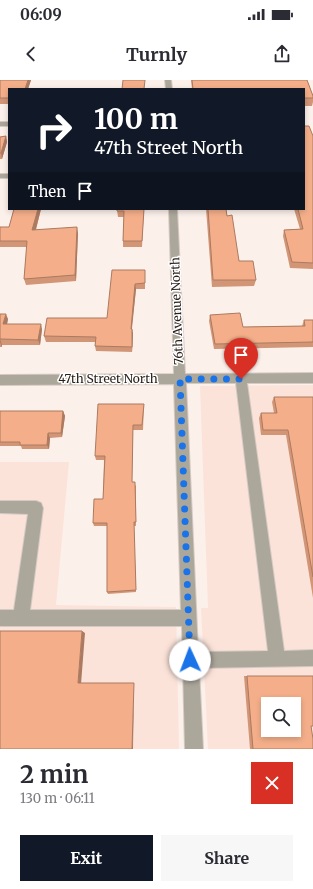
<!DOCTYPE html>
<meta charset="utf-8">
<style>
body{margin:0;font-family:Merriweather,serif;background:#f7f7f7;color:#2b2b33;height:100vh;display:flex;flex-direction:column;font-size:15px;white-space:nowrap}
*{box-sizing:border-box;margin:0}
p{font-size:13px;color:#7c7c81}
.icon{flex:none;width:22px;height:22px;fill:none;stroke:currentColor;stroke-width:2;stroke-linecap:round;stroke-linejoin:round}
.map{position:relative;height:669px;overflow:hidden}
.drawer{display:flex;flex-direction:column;background:#fff;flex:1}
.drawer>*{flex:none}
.guide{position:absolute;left:8px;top:8px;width:297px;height:122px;border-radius:0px;box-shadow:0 2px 6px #0003;background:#111827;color:#fff;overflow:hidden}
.buttons{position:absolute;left:261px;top:617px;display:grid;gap:8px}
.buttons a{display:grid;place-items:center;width:40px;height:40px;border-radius:0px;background:#fff;box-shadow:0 2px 6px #0003;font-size:20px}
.pin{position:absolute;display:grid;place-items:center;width:34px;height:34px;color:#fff;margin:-41px -17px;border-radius:50% 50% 50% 0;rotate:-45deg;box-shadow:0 0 4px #0007}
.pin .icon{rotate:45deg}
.me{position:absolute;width:44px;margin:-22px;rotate:358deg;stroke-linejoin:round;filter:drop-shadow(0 0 3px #0008)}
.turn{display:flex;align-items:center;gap:14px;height:84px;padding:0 20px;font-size:18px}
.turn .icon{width:52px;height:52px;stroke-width:2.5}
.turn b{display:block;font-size:28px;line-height:34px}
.then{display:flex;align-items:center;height:38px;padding:0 20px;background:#0003;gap:8px;font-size:15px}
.round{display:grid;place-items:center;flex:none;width:42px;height:42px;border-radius:0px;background:#f7f7f7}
.overview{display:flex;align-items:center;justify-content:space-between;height:68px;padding:0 20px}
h1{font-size:24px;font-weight:700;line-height:30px}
.button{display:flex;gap:8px;margin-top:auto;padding:8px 20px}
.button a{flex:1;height:46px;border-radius:0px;background:#111827;color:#fff;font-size:16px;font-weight:700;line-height:46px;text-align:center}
.button a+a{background:#f7f7f7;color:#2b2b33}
.status{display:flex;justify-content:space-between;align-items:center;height:28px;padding:0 20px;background:#fff;direction:ltr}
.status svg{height:11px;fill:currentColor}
header{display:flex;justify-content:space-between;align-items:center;height:52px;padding:0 20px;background:#fff;font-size:18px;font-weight:700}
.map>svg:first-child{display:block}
.commercial{fill:#fce3d9;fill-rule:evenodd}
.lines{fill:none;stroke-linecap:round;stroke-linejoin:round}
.minor-casing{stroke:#d6cac4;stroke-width:2}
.minor{fill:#aca79b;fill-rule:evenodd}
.wall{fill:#d29677}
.shaded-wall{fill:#ab7a61}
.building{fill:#f4af8a;stroke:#ab7a61;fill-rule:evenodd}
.route{stroke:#1a73e8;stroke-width:7;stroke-dasharray:0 12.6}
.labels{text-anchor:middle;stroke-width:3;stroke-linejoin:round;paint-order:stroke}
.street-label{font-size:12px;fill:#291f19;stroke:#fff}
</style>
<div class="status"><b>06:09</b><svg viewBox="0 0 49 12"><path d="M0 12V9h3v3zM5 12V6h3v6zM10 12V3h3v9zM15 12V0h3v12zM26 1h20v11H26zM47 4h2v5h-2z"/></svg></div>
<header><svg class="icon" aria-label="back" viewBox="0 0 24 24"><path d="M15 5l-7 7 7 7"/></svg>Turnly<svg class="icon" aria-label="share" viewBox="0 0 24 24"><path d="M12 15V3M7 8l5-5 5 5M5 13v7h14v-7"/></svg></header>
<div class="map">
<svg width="313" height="669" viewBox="0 0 313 669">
<rect width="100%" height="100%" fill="#fcf0ea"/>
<!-- commercial -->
<path class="commercial" d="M313 305V669H208L201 528H208L200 306ZM268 624H294V650H268Z
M0 382H69L56 525 176 527 179 669H0Z"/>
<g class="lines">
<defs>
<path id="minor" d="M165 0H171L172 9H166Z
M0 42H9V46H0Z
M0 94H9V98H0Z
M169 129H177L185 294 313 293V303H247L284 571 313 570V586L199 588 203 669H185L182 546H0V530H14L28 434 0 433V421H36L41 423 43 428 30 530H181L174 304 0 305V295L174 294ZM186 303H236L268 571 198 572Z"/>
</defs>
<!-- minor casing -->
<use href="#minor" class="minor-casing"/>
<!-- minor -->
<use href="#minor" class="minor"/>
</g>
<!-- wall -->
<path class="wall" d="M0 0H31L28 9H9V24H0Z
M191 0H307L313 16V22L312 26H304V9H192Z
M6 56 7 62 2 79H0V57Z
M313 56V189L290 188 283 156 284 150 300 149 294 129H304Z
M14 129H41L36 150 78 153 76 201 26 205 24 199 27 167H0V147H9Z
M81 129H144L142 167H123V161L124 137H118L117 130H81Z
M206 129H226L227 136 239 181 256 200 254 206 212 207Z
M145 190V209H136L132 249 133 254 132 272 96 271 95 266V262H46L44 256 107 238Z
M0 234 8 239 7 244 42 249 40 265H2V267H0Z
M210 235 243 247 302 246 304 240H313V267L214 269 209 241Z
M274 317H313V518L286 355H261L259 338 261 333H274L272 322Z
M144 324 143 350H133L132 402 136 406V446H134L136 512 108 514 107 512V446H94L93 443 103 419 104 380H96L95 376Z
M0 331H63L65 336 62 357 50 358 49 369H22L21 366H0Z
M244 596H247L311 646 313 669H250Z"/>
<!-- shaded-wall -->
<path class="shaded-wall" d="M28 0H31L28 9H25Z
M6 56 7 62 2 79 1 73Z
M38 129H41L34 156 32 150Z
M77 147 78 153 76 201 75 195Z
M135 204 136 209 131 254V249Z
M6 234 8 239 6 249 3 244Z
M41 244 42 249 40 265 38 260Z
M132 249 133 254 132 272Z
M0 259 2 265V267L0 262Z
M63 331 65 336 62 357 61 353Z
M48 353 50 358 49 369 47 365Z
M82 551 85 553 81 604 78 603Z
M134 603 133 669H132Z"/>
<!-- building -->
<path class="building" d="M0 0H28L25 9H9V18H0Z
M123 0H145L144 9H122Z
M192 0H307L313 16V18H304V9H193Z
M304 46H309L313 56V183L292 182 284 150 303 149 298 129H304Z
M6 56 1 73H0V57Z
M14 129H38L32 150 77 147 75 195 24 199 27 161H0V147H9Z
M117 129H144L142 161H123L124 131H117Z
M208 129H226L227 136 232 135 239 181H253L256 200H213Z
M112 190H145V203L135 204 131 249H132V267L95 266 96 257 44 256 47 238H107Z
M240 233 243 247 305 246 304 240H313V262L215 264 210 235Z
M0 234H6L3 244H41L38 260 0 259Z
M274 317H313V497L288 350H263L261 333H277Z
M98 324H144L142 345H133L132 402H135L136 442H134L136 510 107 512V443H93L94 419H103L105 376H95Z
M0 331H63L61 353H48L47 365H20V362H0Z
M0 551H82L78 603H134L132 669H0Z
M247 596H313V646H311L313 659V669H253ZM268 624H294V650H268Z"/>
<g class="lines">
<!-- route -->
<path class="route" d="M190 580 180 299H241"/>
</g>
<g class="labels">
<!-- street labels -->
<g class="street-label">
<text transform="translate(177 231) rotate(-92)" y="4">76th Avenue North</text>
<text x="108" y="303">47th Street North</text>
</g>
</g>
</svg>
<div class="buttons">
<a><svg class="icon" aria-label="search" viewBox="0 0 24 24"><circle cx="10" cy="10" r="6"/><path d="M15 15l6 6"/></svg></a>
</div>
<div class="pin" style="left:241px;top:299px;background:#d93025"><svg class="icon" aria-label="arrive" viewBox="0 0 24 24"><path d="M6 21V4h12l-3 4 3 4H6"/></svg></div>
<svg class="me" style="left:190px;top:580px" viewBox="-20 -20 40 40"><circle r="19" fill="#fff"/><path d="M0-13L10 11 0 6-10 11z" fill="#1a73e8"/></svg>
<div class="guide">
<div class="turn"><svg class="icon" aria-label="right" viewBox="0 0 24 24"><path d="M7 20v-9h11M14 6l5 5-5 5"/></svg><div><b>100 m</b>47th Street North</div></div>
<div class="then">Then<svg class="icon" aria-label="arrive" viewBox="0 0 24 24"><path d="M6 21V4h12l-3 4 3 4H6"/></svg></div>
</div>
</div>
<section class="drawer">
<div class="overview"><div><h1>2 min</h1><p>130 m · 06:11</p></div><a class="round" style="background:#d93025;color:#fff"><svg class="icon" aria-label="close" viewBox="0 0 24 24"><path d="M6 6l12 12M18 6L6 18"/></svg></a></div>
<div class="button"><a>Exit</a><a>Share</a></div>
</section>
